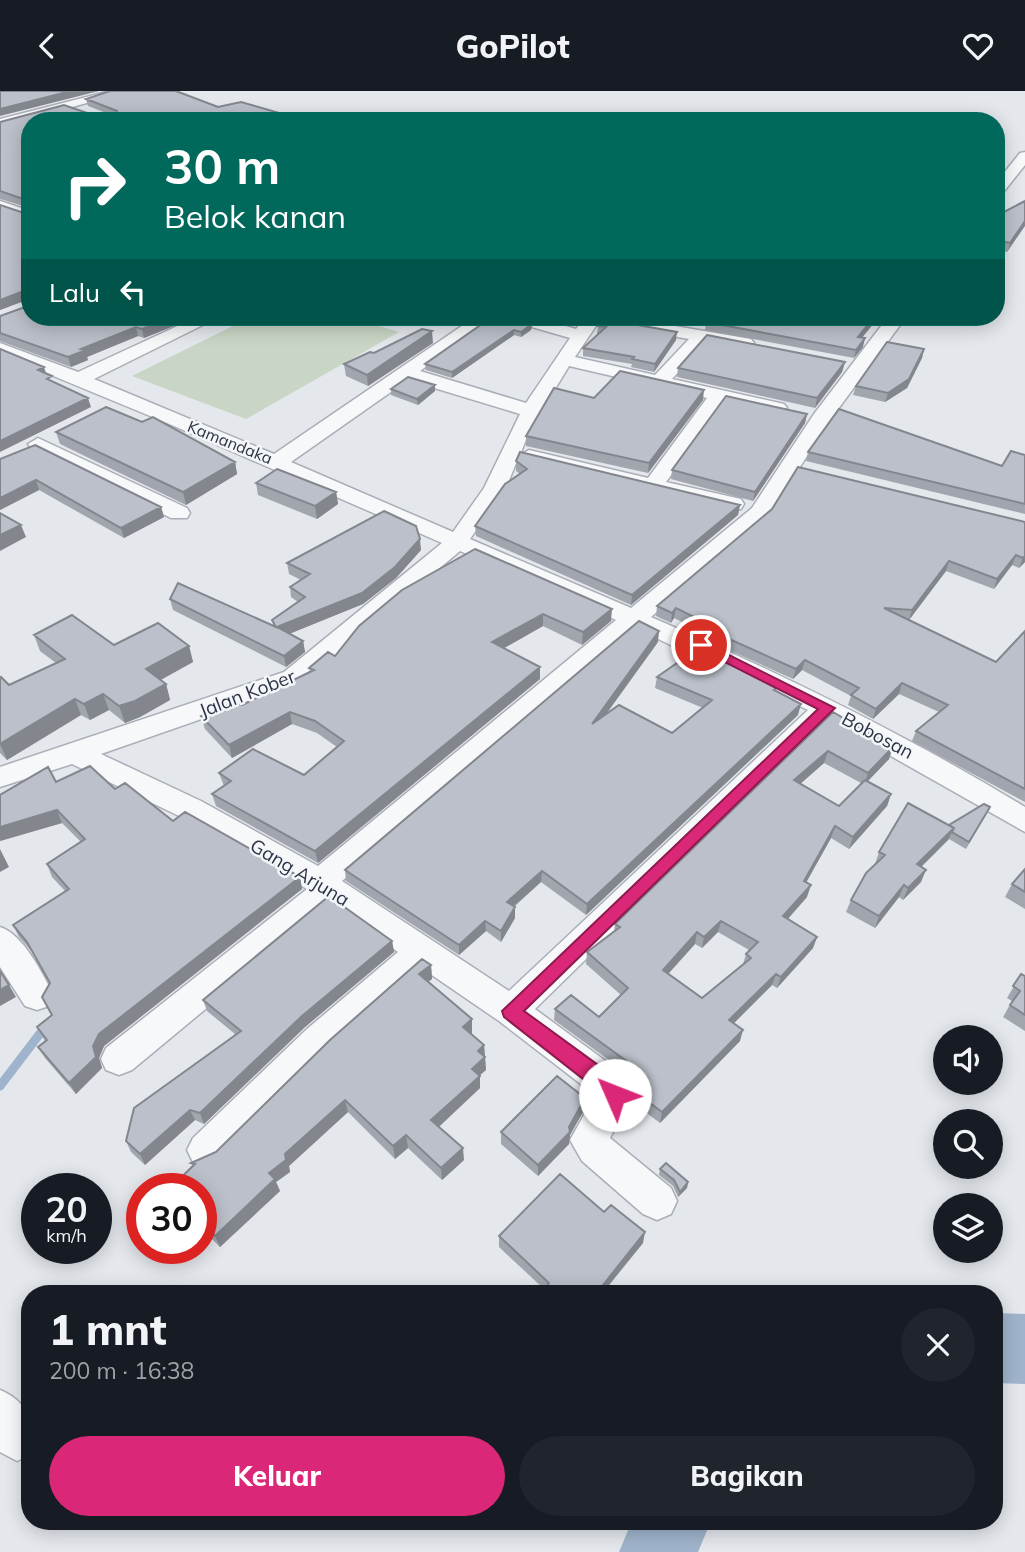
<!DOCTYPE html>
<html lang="id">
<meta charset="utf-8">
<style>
body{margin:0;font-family:Mulish,sans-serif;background:#20242c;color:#f1f3f6;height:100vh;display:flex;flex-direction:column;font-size:26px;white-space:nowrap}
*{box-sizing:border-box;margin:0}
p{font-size:23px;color:#9ea1a6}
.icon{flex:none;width:38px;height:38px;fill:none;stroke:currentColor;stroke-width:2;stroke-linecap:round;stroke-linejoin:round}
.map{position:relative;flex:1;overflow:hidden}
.side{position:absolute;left:21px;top:1194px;width:982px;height:245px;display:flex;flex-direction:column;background:#171b24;border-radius:28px;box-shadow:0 4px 18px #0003}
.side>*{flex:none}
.banner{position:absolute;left:21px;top:21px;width:984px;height:214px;border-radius:28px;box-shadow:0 4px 18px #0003;background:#00695c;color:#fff;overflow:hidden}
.tools{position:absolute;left:933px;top:934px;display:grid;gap:14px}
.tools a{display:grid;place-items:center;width:70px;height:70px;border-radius:50%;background:#171b24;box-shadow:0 4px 18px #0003;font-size:35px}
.speed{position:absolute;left:21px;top:1082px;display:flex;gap:14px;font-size:35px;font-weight:700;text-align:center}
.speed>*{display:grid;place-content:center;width:91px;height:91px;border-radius:50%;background:#171b24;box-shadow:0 4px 18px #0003;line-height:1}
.speed small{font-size:18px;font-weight:400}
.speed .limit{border:10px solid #d22;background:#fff;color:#111}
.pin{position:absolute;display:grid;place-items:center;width:60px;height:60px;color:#fff;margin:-30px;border:4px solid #fff;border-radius:50%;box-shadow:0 2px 7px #0007}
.me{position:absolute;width:77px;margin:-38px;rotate:314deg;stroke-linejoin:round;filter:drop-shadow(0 0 5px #0008)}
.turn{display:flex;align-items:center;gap:24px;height:147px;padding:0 28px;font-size:32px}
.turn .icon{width:91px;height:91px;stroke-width:2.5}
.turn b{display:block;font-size:49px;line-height:60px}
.then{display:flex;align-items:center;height:66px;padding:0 28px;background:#0003;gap:14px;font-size:26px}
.round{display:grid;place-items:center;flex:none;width:74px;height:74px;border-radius:37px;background:#20242c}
.head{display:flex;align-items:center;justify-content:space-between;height:119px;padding:0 28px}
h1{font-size:42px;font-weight:800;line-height:52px}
.button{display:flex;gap:14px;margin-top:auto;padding:14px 28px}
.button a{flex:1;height:80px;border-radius:42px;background:#db2777;color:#fff;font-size:28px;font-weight:800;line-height:80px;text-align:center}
.button a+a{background:#20242c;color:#f1f3f6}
header{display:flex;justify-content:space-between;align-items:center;height:91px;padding:0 28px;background:#171b24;font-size:32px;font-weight:800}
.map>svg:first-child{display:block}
.green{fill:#c9d6c5}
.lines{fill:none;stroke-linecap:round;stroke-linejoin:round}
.stream{stroke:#9fb4cc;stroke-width:9}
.river{fill:#9fb4cc;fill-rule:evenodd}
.minor-casing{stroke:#a9aeb7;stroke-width:3}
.minor{fill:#f7f8fa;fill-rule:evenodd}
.wall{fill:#a1a5ae;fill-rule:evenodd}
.shaded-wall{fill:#83868d}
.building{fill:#bbc0ca;stroke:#83868d;stroke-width:2;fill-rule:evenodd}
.route{fill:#db2777;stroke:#8e194d;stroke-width:2}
.labels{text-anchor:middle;stroke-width:5;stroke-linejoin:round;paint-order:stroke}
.far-street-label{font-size:16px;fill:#2b3445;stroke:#f4f6f9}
.street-label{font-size:19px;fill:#2b3445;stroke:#f4f6f9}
</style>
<header><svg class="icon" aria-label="back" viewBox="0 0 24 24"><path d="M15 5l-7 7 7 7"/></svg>GoPilot<svg class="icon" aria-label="heart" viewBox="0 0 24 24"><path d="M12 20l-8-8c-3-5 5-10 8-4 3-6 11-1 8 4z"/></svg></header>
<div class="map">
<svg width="1025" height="1461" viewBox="0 0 1025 1461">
<rect width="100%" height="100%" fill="#e4e7ec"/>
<!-- green -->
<path class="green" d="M251 226H349L399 241 246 328 132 285Z"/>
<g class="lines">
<!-- stream -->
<path class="stream" d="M0 995 45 936"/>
<!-- river -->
<path class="river" d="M994 1222 1025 1223V1293L994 1292Z
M632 1430H711L698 1461H619Z"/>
<defs>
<path id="minor" d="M110 0H130L0 36V28Z
M1025 61V74L1001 104 996 105V92L1020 62Z
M0 110 30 120V129L0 119Z
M197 226H219L94 288 274 363 475 226H495L420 280 526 312 570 247 511 230 509 226H534L576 238 585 226H622L751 248 754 252 745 257 706 251 672 288 784 313 787 317 777 323 724 311 666 391 741 408 744 413 741 418 733 420 522 369 519 365 506 397 470 448 631 517 752 417 814 323 888 226H906L830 329 768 426 651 526C780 582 905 643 1025 716V741L829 630 535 918 626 985 633 1004 610 1047 671 1097 677 1110 671 1123 657 1129 643 1123 582 1070 570 1049 595 1004 499 930 423 878 331 960 219 1071 206 1077 193 1071 187 1059 193 1047 307 938 398 861 331 814 132 979 119 984 106 979 101 968 106 957 307 798 181 726 72 673 0 696V676L284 581 442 452 167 332 0 263V252L78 281ZM598 232 689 248 655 284 575 266ZM569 275 707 307 648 387 529 359 520 364 529 341ZM408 289 520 323 484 397 453 441 291 371ZM460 460 616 529 318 775 201 710 101 663 302 593ZM637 538 808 619 509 900 342 790Z
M38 347 187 417 190 422 187 427H171L31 357 28 353Z
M0 836C23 843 43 883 54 905L49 915 37 919 25 915 0 876Z
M0 1299C33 1313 30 1333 30 1364L17 1370 0 1361Z"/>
</defs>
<!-- minor casing -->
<use href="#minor" class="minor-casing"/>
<!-- minor -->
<use href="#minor" class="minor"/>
</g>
<!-- wall -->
<path class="wall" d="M86 8 218 16 30 117 0 108V31L96 25H114L88 15Z
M1025 110 1007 161 996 159V125Z
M0 114 27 123 30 121V226H196L144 247 138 245 87 266 88 269 71 276 0 250V225L28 215 29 208 0 219Z
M628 226H689L684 235Z
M710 226H879L862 246 863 256 854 267 705 239 706 231Z
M510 227 532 233 531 239 521 246 514 244 452 287 426 279 425 273Z
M598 235 676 249 654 281 631 276 632 273 583 265V257L599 243H597Z
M433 252 368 295 346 285 344 273 374 262Z
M924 258 922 267 907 297 885 311 853 304 856 295Z
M845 271 842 281 815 317 677 286 678 277Z
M435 294V300L418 314 391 304V298Z
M594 307 703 309 648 382 526 355V345Z
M807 323 805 332 753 410 671 388 672 379Z
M56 341 235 371 237 383 186 414 60 353Z
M808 361 1002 375 1025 364V423L806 370Z
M0 368 161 416 164 426 124 447 39 399 0 419Z
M516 370 740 414 738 424 631 514 476 445 475 435 520 383 516 380Z
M256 392 336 401 338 413 317 428 258 404Z
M1025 431V471L1019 477 1012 474 994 498 946 480 909 529 996 571 1025 540V711L912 650 916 640 939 621 899 603 873 628 848 614 851 605 802 579 793 588 716 553 717 548 674 527 671 532 656 525 657 515Z
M421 459 396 487 363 513 289 543 303 550 305 561 286 576 173 519 170 508 274 535 272 529 298 511 291 506 290 496 301 489 289 483 287 472Z
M402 499 611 530 582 554 543 535 504 557 540 588 318 772 216 715 212 703 224 695 219 682 304 684 337 656 317 642 292 633 232 667 205 638 201 625 242 614 310 581 309 577 335 565Z
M34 544 114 554 189 555 193 571 161 589 166 593 170 609 140 626 125 632 109 619 90 629 81 624 7 669 0 662V587L9 594 56 572 40 560Z
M658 551 606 623 672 642 703 617 655 597 657 586 776 600 798 624 586 824 541 791 514 816 515 827 501 851 486 840 459 864 346 790 345 779Z
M833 621 893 656 889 668 868 690 891 703 887 715 849 758 831 747 806 792 807 806 787 828 817 846 813 857 777 897 772 894 734 932 740 950 660 1032 632 1011 634 1000 628 983 554 929 555 918 599 926 621 904 586 873 587 861 614 841 615 833ZM824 672 861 692 839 715 800 693ZM718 841 749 859 746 863 743 873 702 907 668 882 695 853 702 857Z
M56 691 115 698 173 730 300 786 302 798 104 955 99 967 102 977 76 1003 45 967 38 956 45 950 37 936 52 924 50 892 34 863 19 846 13 834 65 800 52 786 47 773 81 751 62 732 0 750Z
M987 722 966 758 949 748 921 776V791L903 809 899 806 875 837 846 821 851 809 876 773H875L879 761 949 734Z
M1025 778V818L1005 806 1012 793Z
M392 850 394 861 305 936 204 1033 195 1029 145 1074 131 1061 126 1050 235 943 207 920 203 909Z
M431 874 432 888 428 891 472 928V942L471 943 484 954 486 979 479 984 480 997 439 1036 464 1069 442 1089 408 1057 395 1068 348 1021 289 1075 290 1081 276 1091 280 1100 220 1156 201 1137V1097L191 1072 216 1061Z
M1021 883 1025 885V940L1003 926 1012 910 1007 907Z
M585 1007 584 1019 570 1044 569 1053 538 1085 501 1053V1041Z
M660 1078 688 1091 687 1097 678 1106 673 1095 659 1084Z
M604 1121 643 1152 607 1197 613 1202H542L544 1198 499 1156V1145Z"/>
<!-- shaded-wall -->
<path class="shaded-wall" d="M71 0H99L0 25V18Z
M1025 130V135L1007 161 1010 152Z
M26 199 29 208 0 219V209Z
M173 226H196L144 247 142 238Z
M874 226H879L856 254 858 246Z
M532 233 531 239 521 246V241Z
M136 236 138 245 87 266 88 269 71 276 68 266 81 258Z
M514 239V244L452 287V281Z
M432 240 433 252 368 295 367 284Z
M677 241 676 249 654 281 655 273Z
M865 247 863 256 854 267 856 259Z
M924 258 922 267 907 297 885 311 888 302Z
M845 271 842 281 815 317 817 307Z
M44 276 47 285 38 279Z
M435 294V300L418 314 417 308Z
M704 299 703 309 648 382 649 372Z
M88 307 91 316 0 361V350Z
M807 323 805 332 753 410 755 401Z
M235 371 237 383 186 414 183 401Z
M36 389 39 399 0 419V407Z
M336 401 338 413 317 428 315 415Z
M740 414 738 424 631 514 632 504Z
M161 416 164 426 124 447 121 437Z
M21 434 26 446 0 460V444Z
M420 448 421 459 396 487 363 513 279 547 277 536Z
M1016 464 1012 474 994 498 997 488Z
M1025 465V471L1019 477 1023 467Z
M949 470 946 480 909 529 912 519Z
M676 517 674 527 671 532 672 522Z
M612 518 611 530 582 554 583 541Z
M543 523V535L492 564V551Z
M659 540 658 551 591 644 592 633Z
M303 550 305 561 286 576 284 565Z
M189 555 193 571 151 594 146 578Z
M805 569 802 579 793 588 796 578Z
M540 576V588L318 772 315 760Z
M902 592 899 603 873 628 876 618Z
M166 593 170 609 140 626 125 632 119 615Z
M103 603 109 619 90 629 84 613Z
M75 608 81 624 7 669 0 653Z
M801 613 798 624 586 824 587 813Z
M290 621 292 633 232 667 229 654Z
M893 656 889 668 864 694 868 682Z
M828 660 824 672 791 701 794 689Z
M891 703 887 715 849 758 853 746Z
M57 719 62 732 0 750V736Z
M835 735 831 747 800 802 804 790Z
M954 737 948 749 912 785 917 773Z
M0 758 9 776 0 781Z
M926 779 921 791 903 809 908 797Z
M542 780 541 791 507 821V811Z
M300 786 302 798 104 955 99 967 102 977 76 1003 69 992 93 955 99 943Z
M811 794 807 806 780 837 783 825Z
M904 794 899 806 875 837 879 825Z
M515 816V827L501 851V840Z
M485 830 486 840 459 864V854Z
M721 830 718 841 702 857 704 846Z
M697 841 695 853 662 890 663 879Z
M817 846 813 857 777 897 781 886Z
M392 850 394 861 305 936 204 1033 200 1022 302 925Z
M431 874 432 888 421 896 419 883Z
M776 883 772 894 726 940 729 929Z
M9 894 16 906 0 915V899Z
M472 928V942L464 950 463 936Z
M743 939 740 950 660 1032 662 1021Z
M484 954 486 979 472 991V978L478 960Z
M480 985V997L433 1041 431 1029Z
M585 1007 584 1019 570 1044 569 1053 538 1085V1074L569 1036Z
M345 1009 348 1021 289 1075 290 1081 276 1091 280 1100 220 1156 215 1145 285 1063Z
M190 1019 195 1029 145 1074 140 1063Z
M406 1044 408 1057 395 1068 393 1055Z
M463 1057 464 1069 442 1089 441 1077Z
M688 1091 687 1097 678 1106 680 1101Z
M645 1141 643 1152 602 1202 603 1194Z"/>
<!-- building -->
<path class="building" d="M0 0H71L0 18Z
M110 0H176L218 16 241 11 307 30H30V118L29 110 0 100V31L64 14 96 25H116L117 20 86 8Z
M1025 110V130L1010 152 996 149V125Z
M0 114 27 123 30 121V201L26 199 0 209Z
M30 203V226H173L142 238 136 236 81 258 86 259 68 266 0 242V225L28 215Z
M492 226H510V227L532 233 521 241 514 239 452 281 425 273Z
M667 226H686L684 229Z
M710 226H874L858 246 865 247 856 259 706 231Z
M604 228 677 241 655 273 632 268 634 266 583 257 606 236 598 235Z
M422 238 432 240 367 284 344 273 370 261 374 262Z
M707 244 845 271 817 307 678 277Z
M887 251 924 258 909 288 888 302 856 295Z
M0 258 44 276 38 279 52 285 47 288 88 307 0 350Z
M620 280 704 299 649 372 526 345 554 297 594 307Z
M408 286 435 294 417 308 391 298Z
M726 305 807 323 755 401 672 379Z
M106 316 142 331 153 326 235 371 183 401 56 341Z
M839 318 1002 375 1011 360 1025 364V413L808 361Z
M35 354 161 416 121 437 36 389 0 407V368Z
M520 361 740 414 632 504 475 435 505 393 527 378 516 370Z
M798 376 1025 431V465L1023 467 1016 464 997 488 949 470 912 519 884 517 996 571 1025 540V698L916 640 948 614 902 592 876 618 851 604 859 597 805 569 796 578 718 543 722 540 676 517 672 522 657 515 772 418Z
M277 378 336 401 315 415 256 392Z
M384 420 416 435 420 448 395 476 362 502 277 536 303 550 284 565 170 508 178 492 276 536 272 529 305 506 290 496 310 483 287 472Z
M0 422 21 434 0 444Z
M475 458 612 518 583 541 543 523 492 551 540 576 315 760 212 703 231 690 219 682 253 658 304 684 344 650 315 630 290 621 229 654 201 625 236 610 242 614 314 579 309 577 328 561 335 565 359 535 402 499Z
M72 524 114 554 158 532 189 555 146 578 166 593 135 610 119 615 103 603 84 613 75 608 0 653V587L1 586 9 594 65 568 34 544Z
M639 530 659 540 592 633 619 614 672 642 712 609 657 586 697 558 778 595 774 599 801 613 587 813 542 780 507 811 515 816 501 840 485 830 459 854 345 779Z
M833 621 893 656 868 682 828 660 794 689 839 715 865 689 891 703 853 746 835 735 804 790 811 794 783 825 817 846 781 886 776 883 729 929 743 939 662 1021 634 1000 637 992 629 972 555 918 571 904 599 926 628 897 587 861 620 836 615 833ZM721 830 758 851 746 863 751 867 702 907 663 879 697 841 704 846Z
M90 675 115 698 125 692 173 730 185 721 300 786 99 943 93 955 96 966 69 992 38 956 47 949 37 936 52 924 42 906 50 892 27 851 13 834 69 798 47 773 85 748 57 719 0 736V704L48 676 56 691Z
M908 712 954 737 917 773 926 779 908 797 904 794 879 825 851 809 866 782 885 764 879 761Z
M984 713 990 716 969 751 952 741 954 737 949 734Z
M1025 778V801L1012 793Z
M329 805 392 850 302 925 200 1022 190 1019 140 1063 126 1050 134 1017 241 940 203 909Z
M422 868 431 874 419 883 472 928 463 936 484 954 478 960 485 966 472 978 480 985 431 1029 463 1057 441 1077 406 1044 393 1055 345 1009 285 1063 286 1069 269 1082 275 1088 215 1145 201 1131V1097H170L195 1073 191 1072 216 1061 330 949Z
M0 880 9 894 0 899Z
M1021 883 1025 885V924L1010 914 1020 900 1013 895Z
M557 985 585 1007 569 1036 570 1041 538 1074 501 1041Z
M666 1072 688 1091 680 1101 674 1089 660 1078Z
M560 1083 604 1121 611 1114 645 1141 603 1194 613 1202H543L542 1201 549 1192 499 1145Z"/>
<!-- route -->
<path class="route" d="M701 550 835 617 524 920 620 990 625 1004 622 1010 615 1013 504 926 502 920 818 618 697 557V551Z"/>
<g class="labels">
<!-- far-street labels -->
<g class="far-street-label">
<text transform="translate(230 351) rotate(22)" y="6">Kamandaka</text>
</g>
<!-- street labels -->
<g class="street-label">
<text transform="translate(247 602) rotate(-21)" y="7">Jalan Kober</text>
<text transform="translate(878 644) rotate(28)" y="7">Bobosan</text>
<text transform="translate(300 781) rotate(31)" y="7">Gang Arjuna</text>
</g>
</g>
</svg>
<div class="tools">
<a><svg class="icon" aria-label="sound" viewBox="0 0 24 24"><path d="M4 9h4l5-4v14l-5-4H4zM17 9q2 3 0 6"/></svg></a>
<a><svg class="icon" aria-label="search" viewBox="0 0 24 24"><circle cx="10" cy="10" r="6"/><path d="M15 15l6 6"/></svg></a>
<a><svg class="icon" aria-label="layers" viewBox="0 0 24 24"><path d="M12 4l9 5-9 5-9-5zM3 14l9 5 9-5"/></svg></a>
</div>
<div class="speed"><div>20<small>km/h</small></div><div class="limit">30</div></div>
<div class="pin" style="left:701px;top:554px;background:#d93025"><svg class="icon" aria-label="arrive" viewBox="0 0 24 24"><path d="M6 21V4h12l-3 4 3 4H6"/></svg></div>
<svg class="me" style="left:615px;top:1004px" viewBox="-20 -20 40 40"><circle r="19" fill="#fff"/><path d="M0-13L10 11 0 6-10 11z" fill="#db2777"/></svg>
<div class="banner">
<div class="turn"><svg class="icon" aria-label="right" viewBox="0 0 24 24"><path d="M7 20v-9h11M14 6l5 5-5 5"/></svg><div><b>30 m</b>Belok kanan</div></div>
<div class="then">Lalu<svg class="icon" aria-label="left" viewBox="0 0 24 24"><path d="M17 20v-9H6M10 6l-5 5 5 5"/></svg></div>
</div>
<section class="side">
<div class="head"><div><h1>1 mnt</h1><p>200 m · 16:38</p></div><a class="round"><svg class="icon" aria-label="close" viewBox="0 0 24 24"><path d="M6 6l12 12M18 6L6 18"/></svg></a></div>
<div class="button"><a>Keluar</a><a>Bagikan</a></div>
</section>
</div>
